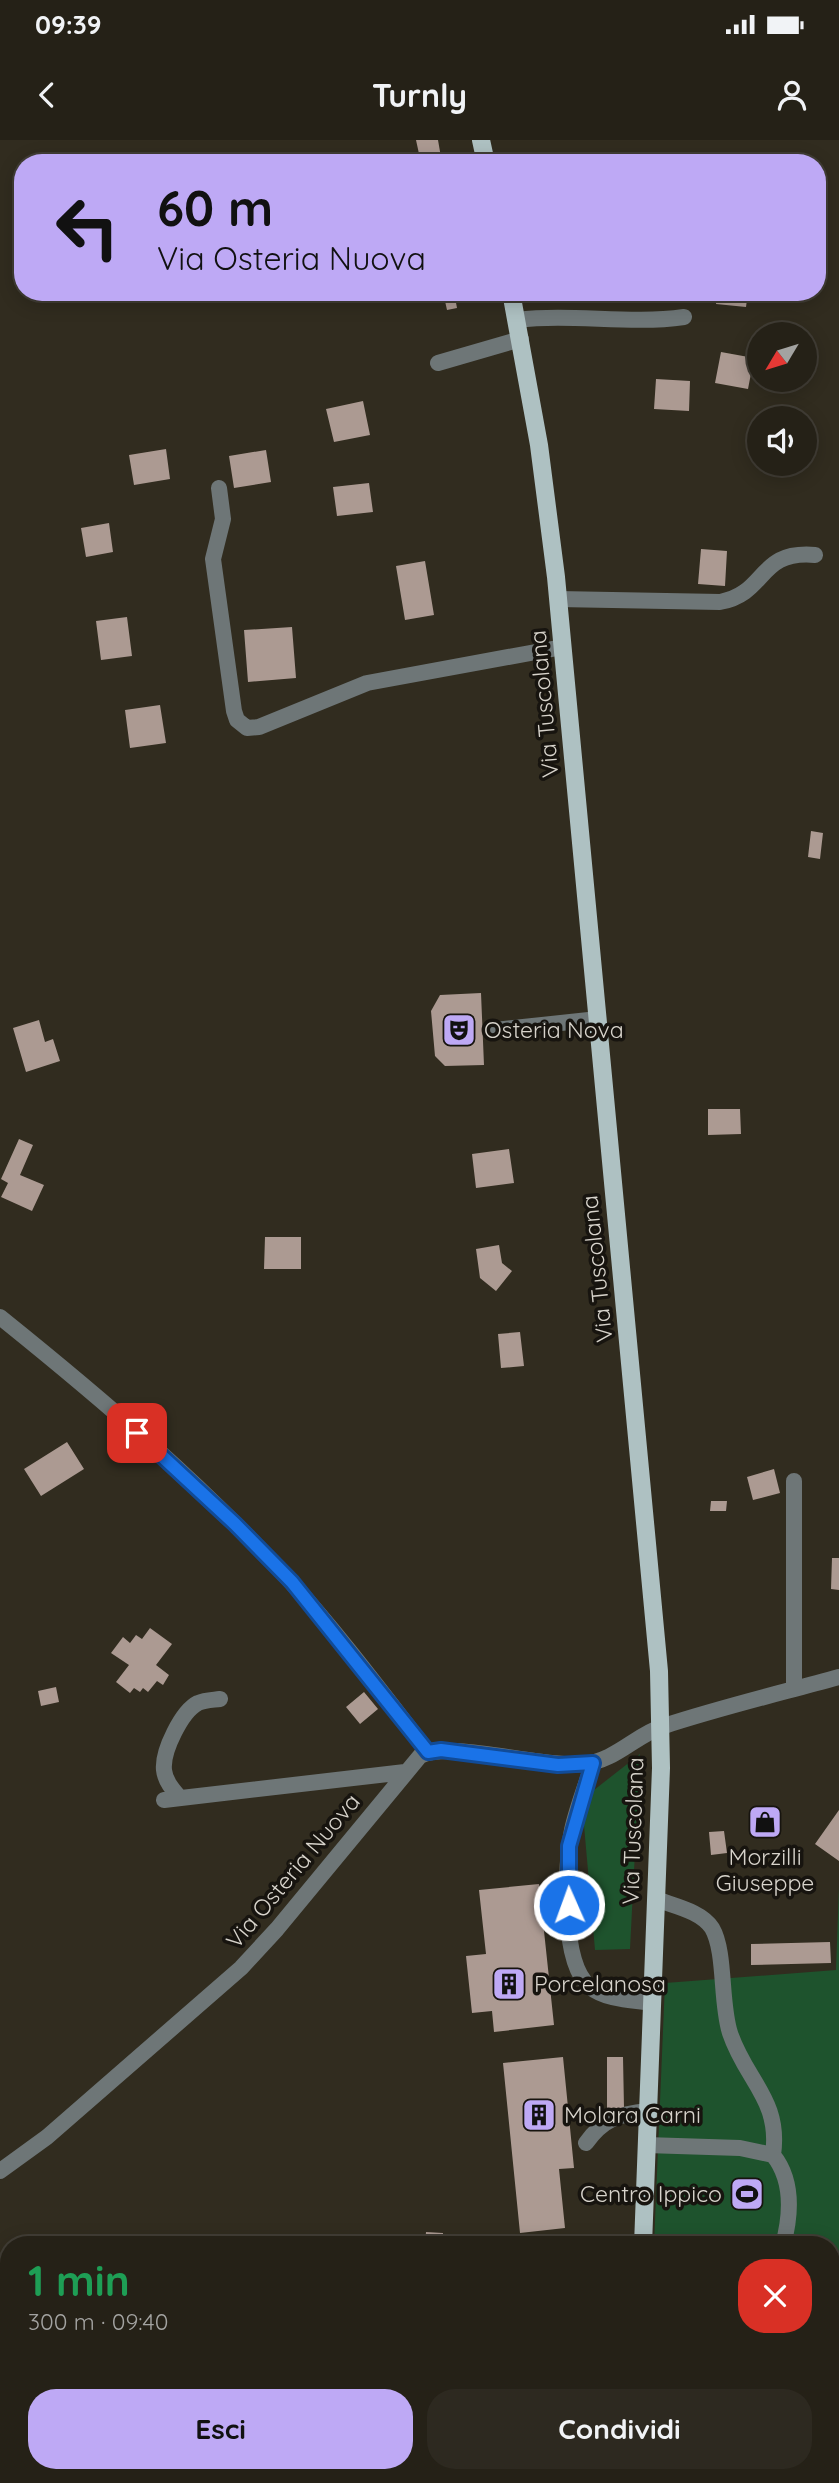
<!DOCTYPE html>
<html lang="it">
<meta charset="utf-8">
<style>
body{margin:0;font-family:Quicksand,sans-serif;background:#2d2920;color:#f1f3f6;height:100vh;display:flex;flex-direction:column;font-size:26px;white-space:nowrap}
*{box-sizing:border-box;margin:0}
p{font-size:23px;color:#a3a3a1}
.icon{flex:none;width:38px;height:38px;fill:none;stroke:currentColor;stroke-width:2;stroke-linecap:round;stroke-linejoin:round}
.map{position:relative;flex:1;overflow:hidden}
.panel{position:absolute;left:0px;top:2096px;width:840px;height:247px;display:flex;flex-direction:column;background:#252117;border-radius:28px 28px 0 0;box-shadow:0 4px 18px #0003,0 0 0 2px #423e36}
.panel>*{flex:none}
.guide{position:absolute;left:14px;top:14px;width:812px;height:147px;border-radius:28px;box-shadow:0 4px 18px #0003,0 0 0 2px #423e36;background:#bea9f5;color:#111;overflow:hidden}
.needle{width:46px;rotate:232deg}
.tools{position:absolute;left:747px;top:182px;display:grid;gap:14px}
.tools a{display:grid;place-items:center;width:70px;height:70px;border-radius:50%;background:#252117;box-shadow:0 4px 18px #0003,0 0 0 2px #423e36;font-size:35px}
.pin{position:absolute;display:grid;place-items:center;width:60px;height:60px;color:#fff;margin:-30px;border-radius:14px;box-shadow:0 4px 10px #0006}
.me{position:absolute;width:77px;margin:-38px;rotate:358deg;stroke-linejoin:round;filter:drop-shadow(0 0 5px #0008)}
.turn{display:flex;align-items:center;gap:24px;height:147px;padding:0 28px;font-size:32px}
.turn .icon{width:91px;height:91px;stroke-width:2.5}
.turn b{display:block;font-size:49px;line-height:60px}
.round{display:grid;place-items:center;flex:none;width:74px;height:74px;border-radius:28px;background:#2d2920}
.summary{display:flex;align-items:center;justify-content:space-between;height:119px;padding:0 28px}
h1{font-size:42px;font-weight:800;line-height:52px;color:#1e9e55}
.button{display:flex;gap:14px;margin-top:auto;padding:14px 28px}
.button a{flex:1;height:80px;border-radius:28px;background:#bea9f5;color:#111;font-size:28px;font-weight:800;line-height:80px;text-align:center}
.button a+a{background:#2d2920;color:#f1f3f6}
.status{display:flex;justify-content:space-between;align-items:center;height:49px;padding:0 35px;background:#252117;direction:ltr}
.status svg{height:19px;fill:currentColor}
header{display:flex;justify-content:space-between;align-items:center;height:91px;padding:0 28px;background:#252117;font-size:32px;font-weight:800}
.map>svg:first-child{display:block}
.green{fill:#1e532d}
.building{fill:#ac9a92}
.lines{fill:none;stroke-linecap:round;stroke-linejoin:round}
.minor{stroke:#6e7677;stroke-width:16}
.major{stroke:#aec1c2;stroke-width:18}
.route-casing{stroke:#114b97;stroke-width:18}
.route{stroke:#1a73e8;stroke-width:12}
.labels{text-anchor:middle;stroke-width:7;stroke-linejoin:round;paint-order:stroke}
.street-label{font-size:23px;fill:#d7d3cb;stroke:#17140f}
.poi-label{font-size:23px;fill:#d7d3cb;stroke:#17140f;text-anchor:start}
</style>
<div class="status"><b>09:39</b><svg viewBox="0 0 49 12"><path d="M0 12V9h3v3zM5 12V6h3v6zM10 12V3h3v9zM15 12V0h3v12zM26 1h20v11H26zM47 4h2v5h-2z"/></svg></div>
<header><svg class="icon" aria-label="back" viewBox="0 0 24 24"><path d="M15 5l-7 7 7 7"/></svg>Turnly<svg class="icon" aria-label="person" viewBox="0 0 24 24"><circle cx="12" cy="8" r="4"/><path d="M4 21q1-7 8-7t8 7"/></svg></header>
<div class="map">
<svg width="839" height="2343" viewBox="0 0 839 2343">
<rect width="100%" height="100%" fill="#312c1f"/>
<!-- green -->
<path class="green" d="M640 1614 630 1809 595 1810 583 1674 594 1650Z
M839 1746V2343H647V2334H831V2105H654L665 1843 836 1830Z"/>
<!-- building -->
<path class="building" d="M416 0H438L442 23H421Z
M443 152H454L457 168 447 170Z
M717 152H748L746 167 716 164Z
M721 212 754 218 748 249 715 243Z
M656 239 690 241 689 271 654 269Z
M363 261 370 295 334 302 326 269Z
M166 309 170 339 134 345 129 315Z
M266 310 271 342 234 348 229 316Z
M369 343 373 372 337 376 333 347Z
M109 383 113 412 86 417 81 388Z
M701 409 727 411 725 446 698 444Z
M425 421 434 475 405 480 396 426Z
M127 477 132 516 101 520 96 481Z
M292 487 296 538 248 542 244 490Z
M160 565 166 603 130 608 125 570Z
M811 691 823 693 820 719 808 717Z
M481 853 484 925 445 926 435 916 431 871 440 855Z
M39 880 45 902 53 899 60 921 26 932 13 888Z
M708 969H740L741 994 708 995Z
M19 999 33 1005 20 1035 44 1045 32 1071 1 1057 8 1043 1 1039Z
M509 1009 514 1043 476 1048 472 1014Z
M265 1097H301V1129H264Z
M499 1105 502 1123 512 1131 496 1151 480 1138 476 1109Z
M520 1192 524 1226 501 1228 498 1194Z
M67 1302 84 1329 41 1356 24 1329Z
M774 1329 780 1353 753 1360 747 1337Z
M711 1361H727L726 1371H710Z
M832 1418H839V1450L831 1449Z
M150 1488 172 1504 156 1525 169 1535 163 1545 157 1541 148 1552 143 1548 140 1552 134 1548 130 1553 116 1542 129 1525 111 1513 123 1497 130 1503 136 1495 142 1499Z
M56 1547 59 1562 41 1566 38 1551Z
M364 1552 378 1569 360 1584 346 1567Z
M839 1670V1721L815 1704Z
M724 1691 727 1713 711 1715 709 1692Z
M539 1744 554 1885 494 1892 492 1871 472 1873 466 1816 486 1814 479 1750Z
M830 1802 831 1823 751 1825V1804Z
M563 1917 574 2028 559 2029 565 2088 520 2093 503 1923Z
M607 1917H623L624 1968H607Z
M426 2092 443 2093V2105H425Z"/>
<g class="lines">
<!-- minor -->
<path class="minor" d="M517 180C573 173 628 185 684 177
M438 223 521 199
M219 348 223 379 213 419 234 571 237 580 247 588 259 587 367 543 563 507
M558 459 720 462C768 453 757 410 815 415
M495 890 598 879
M0 1177C102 1259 203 1345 291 1442 340 1496 383 1554 428 1612
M794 1549V1341
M593 1623C586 1645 577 1667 572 1690 565 1725 560 1823 590 1847 606 1860 632 1860 652 1863
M180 1658C173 1650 165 1641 164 1630 162 1611 182 1571 198 1563 205 1560 213 1560 220 1559
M164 1660 405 1632
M656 1759C674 1766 701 1771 712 1788 726 1812 720 1862 730 1893 746 1941 781 1960 773 2015
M586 2003C603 1979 619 1974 648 1971
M646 2005 740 2008 773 2015C794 2041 791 2075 783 2105
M0 2031 47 1997 241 1828 277 1789 420 1616C449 1600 542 1628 583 1624 616 1621 635 1595 664 1586 722 1567 781 1553 839 1537
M690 2343V2334"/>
<!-- major -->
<path class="major" d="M481 0 486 23
M511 152 539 305 556 437 659 1531 661 1628 643 2105
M634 2343V2334"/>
</g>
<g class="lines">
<defs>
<path id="route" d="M137 1293 235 1384 292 1442 428 1612 441 1610 558 1625 593 1623 569 1706V1765"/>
</defs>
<!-- route casing -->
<use href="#route" class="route-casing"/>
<!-- route -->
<use href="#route" class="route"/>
</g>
<!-- icons -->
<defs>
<symbol id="theatre-square" viewBox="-11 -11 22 22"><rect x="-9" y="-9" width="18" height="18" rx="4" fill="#bea9f5" stroke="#17140f"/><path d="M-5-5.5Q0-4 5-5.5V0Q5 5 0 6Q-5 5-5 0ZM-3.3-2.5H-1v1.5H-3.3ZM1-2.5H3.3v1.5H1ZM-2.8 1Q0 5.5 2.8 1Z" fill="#111"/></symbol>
<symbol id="shop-square" viewBox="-11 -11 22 22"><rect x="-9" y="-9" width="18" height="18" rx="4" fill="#bea9f5" stroke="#17140f"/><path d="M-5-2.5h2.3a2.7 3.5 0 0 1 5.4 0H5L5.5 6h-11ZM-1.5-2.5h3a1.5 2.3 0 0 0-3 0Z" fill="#111"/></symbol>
<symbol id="building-square" viewBox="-11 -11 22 22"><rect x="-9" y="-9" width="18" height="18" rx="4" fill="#bea9f5" stroke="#17140f"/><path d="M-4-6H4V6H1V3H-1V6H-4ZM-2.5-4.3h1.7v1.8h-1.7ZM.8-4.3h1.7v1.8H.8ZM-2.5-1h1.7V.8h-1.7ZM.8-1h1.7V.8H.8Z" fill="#111"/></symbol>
<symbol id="stadium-square" viewBox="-11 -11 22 22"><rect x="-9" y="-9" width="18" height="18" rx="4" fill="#bea9f5" stroke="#17140f"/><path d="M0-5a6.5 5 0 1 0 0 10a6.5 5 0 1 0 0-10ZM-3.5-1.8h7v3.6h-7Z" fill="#111"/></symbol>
</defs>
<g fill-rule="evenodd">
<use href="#theatre-square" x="440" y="871" width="38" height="38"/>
<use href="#shop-square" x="746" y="1663" width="38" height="38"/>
<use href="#building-square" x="490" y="1825" width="38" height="38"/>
<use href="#building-square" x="520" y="1956" width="38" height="38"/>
<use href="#stadium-square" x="728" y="2035" width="38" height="38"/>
</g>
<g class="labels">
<!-- street labels -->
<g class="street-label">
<text transform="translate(544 564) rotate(-95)" y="8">Via Tuscolana</text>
<text transform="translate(597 1129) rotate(-96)" y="8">Via Tuscolana</text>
<text transform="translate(633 1691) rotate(-88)" y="8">Via Tuscolana</text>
<text transform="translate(293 1731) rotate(-50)" y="8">Via Osteria Nuova</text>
</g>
<!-- poi labels -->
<g class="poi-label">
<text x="484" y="898">Osteria Nova</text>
<text x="765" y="1725" text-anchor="middle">Morzilli<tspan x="765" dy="26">Giuseppe</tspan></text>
<text x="534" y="1852">Porcelanosa</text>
<text x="564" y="1983">Molara Carni</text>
<text x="722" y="2062" text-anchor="end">Centro Ippico</text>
</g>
</g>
</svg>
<div class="tools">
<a><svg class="needle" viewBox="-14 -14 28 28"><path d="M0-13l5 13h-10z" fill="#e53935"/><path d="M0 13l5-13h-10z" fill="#a3a3a1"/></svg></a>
<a><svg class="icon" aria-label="sound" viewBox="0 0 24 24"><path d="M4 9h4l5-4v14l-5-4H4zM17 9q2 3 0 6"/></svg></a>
</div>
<div class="pin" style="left:137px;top:1293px;background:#d93025"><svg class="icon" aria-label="arrive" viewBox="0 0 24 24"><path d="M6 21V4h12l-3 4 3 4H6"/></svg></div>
<svg class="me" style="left:569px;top:1765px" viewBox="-20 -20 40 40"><circle r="17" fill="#1a73e8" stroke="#fff" stroke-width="3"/><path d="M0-11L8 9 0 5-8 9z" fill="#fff"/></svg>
<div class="guide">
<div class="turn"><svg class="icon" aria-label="left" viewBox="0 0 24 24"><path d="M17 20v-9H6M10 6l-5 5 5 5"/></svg><div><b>60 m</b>Via Osteria Nuova</div></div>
</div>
<section class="panel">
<div class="summary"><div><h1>1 min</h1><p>300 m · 09:40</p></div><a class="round" style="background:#d93025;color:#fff"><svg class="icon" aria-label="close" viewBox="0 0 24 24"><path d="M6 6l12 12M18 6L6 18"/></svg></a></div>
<div class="button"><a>Esci</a><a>Condividi</a></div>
</section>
</div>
